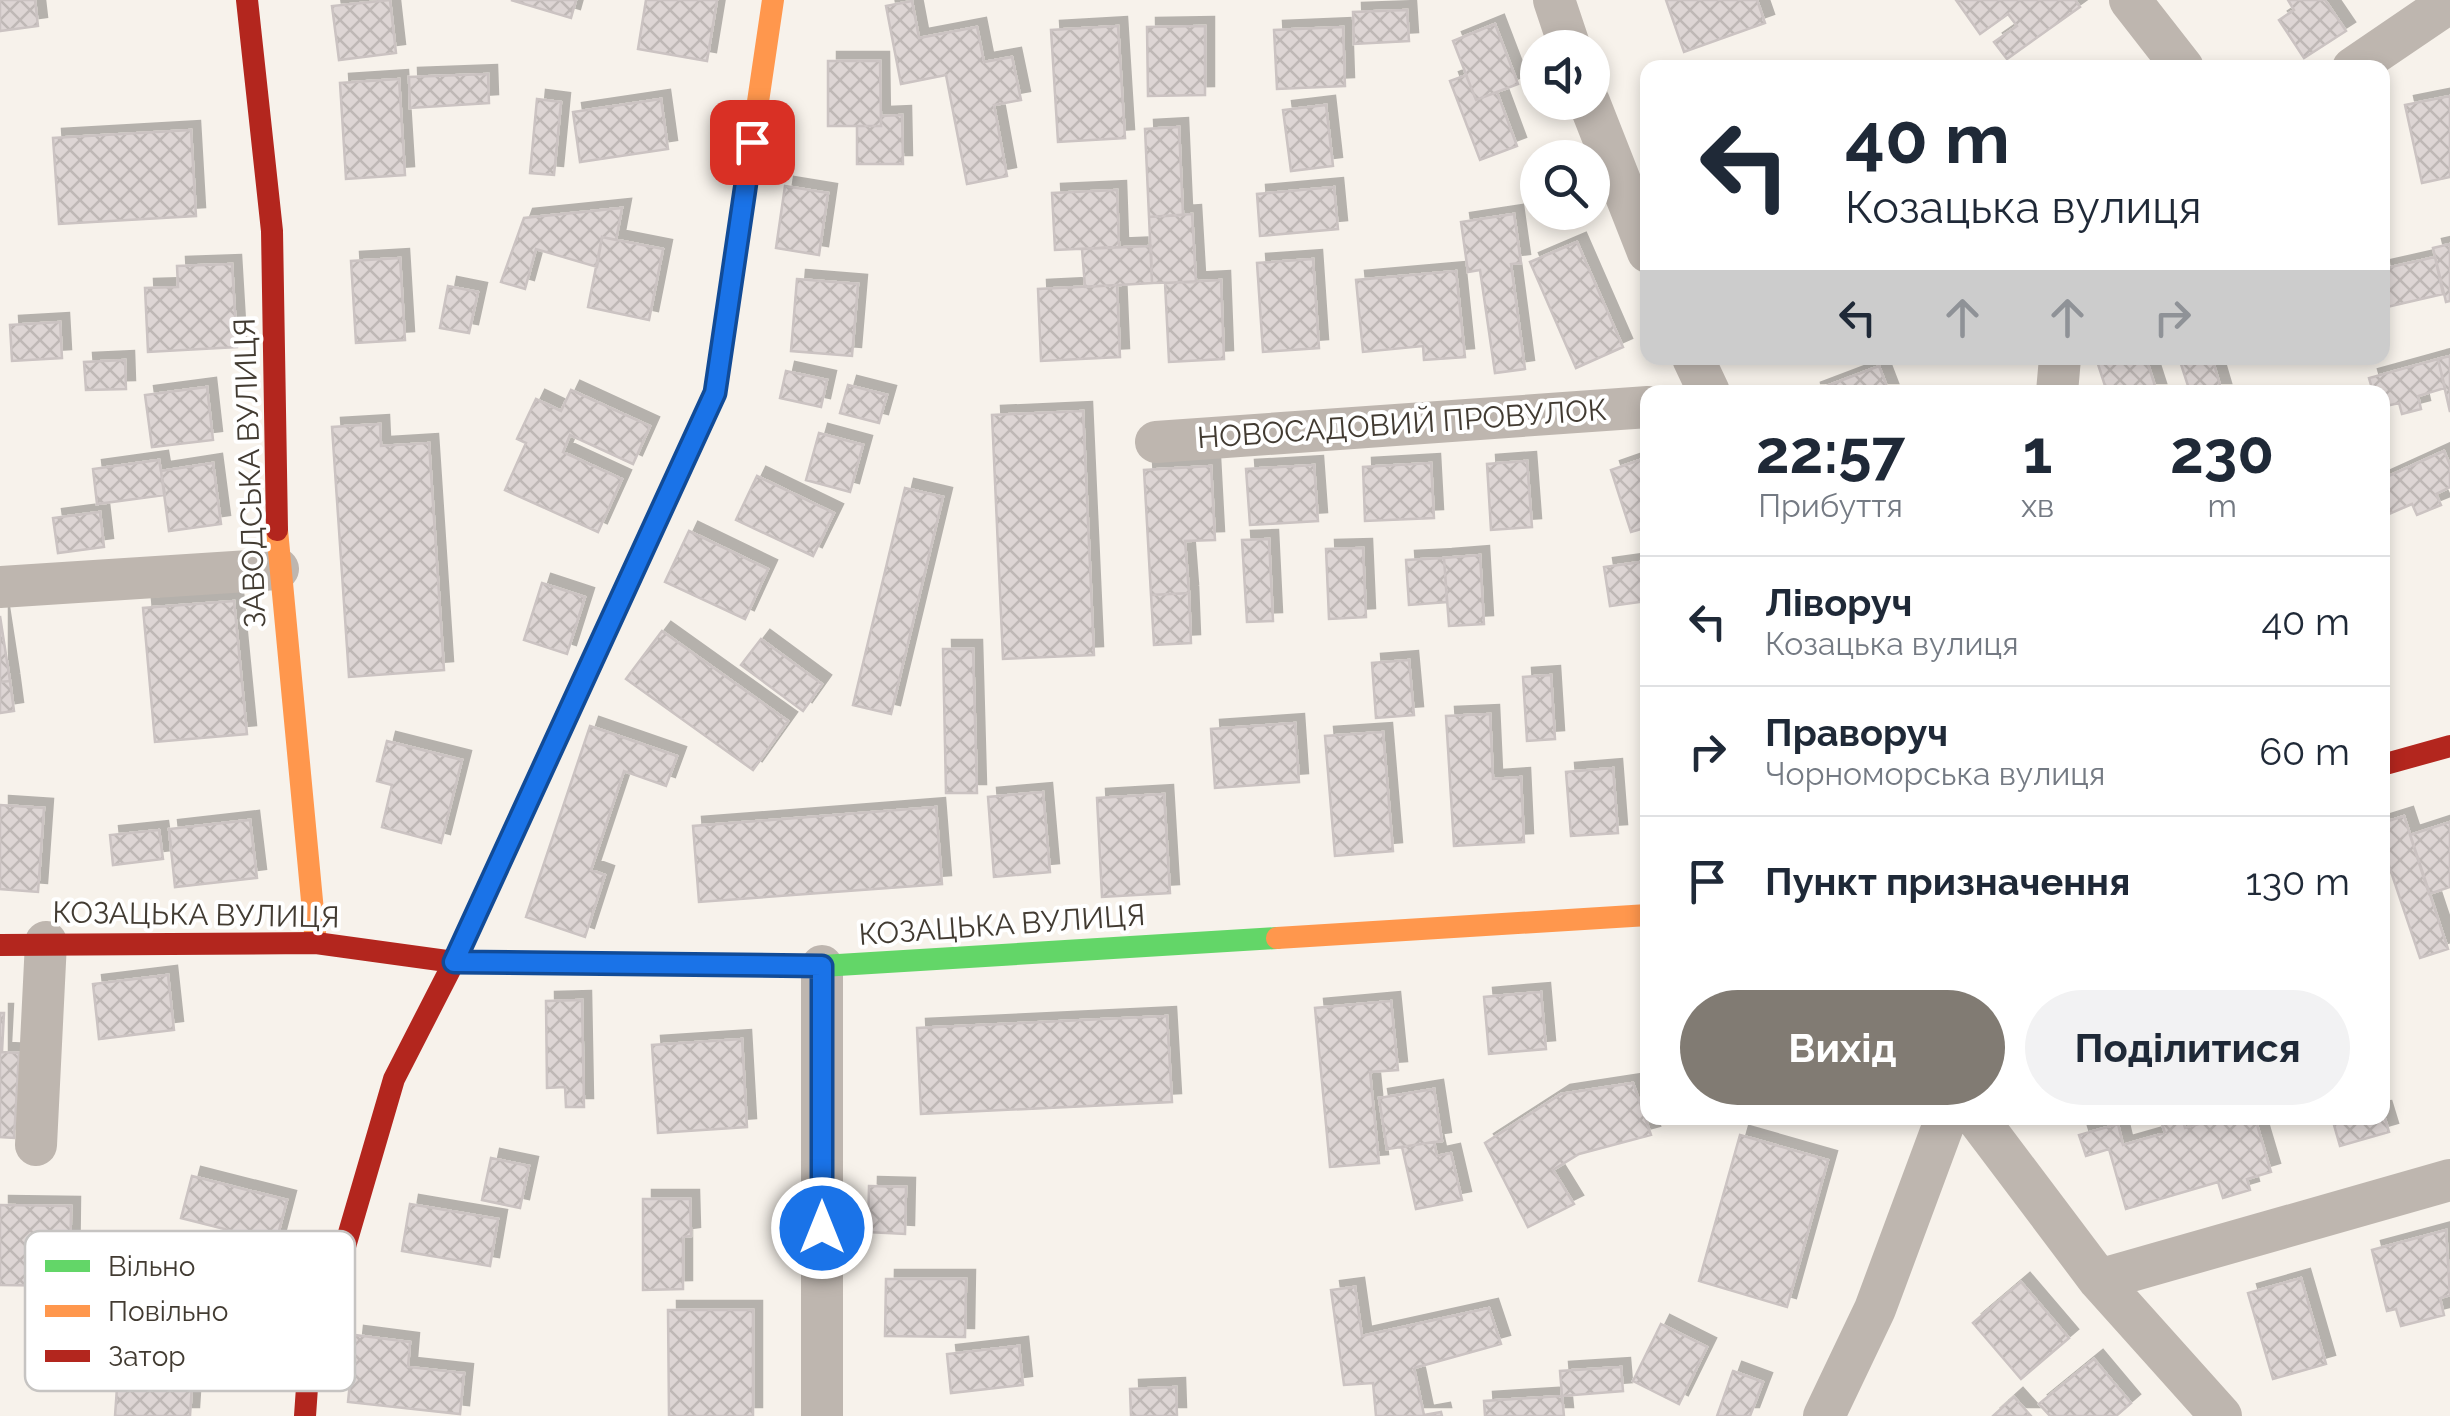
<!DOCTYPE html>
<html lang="uk">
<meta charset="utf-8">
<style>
body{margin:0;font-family:Raleway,sans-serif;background:#f2f2f3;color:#1f2937;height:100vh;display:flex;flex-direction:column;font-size:38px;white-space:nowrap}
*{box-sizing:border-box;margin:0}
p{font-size:32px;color:#747a83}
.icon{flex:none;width:55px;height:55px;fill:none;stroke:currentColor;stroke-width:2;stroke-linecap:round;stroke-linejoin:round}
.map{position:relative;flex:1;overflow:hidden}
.panel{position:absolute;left:1640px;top:385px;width:750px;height:740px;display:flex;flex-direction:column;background:#fff;border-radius:20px;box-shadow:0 5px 15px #0003}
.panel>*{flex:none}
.top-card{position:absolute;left:1640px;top:60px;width:750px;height:305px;border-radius:20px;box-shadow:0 5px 15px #0003;background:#fff;color:#1f2937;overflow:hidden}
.fabs{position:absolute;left:1520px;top:30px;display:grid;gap:20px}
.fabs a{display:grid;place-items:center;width:90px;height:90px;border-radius:50%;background:#fff;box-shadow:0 5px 15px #0003;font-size:50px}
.pin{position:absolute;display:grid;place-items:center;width:85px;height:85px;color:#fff;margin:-42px;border-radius:20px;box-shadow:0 5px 15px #0006}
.me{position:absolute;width:110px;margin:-55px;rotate:0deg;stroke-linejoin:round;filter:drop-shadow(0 0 8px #0008)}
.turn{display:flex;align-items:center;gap:35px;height:210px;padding:0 40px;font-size:45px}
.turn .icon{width:130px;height:130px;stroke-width:2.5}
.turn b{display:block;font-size:70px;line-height:85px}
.lanes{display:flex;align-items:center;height:95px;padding:0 40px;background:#0003;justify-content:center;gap:50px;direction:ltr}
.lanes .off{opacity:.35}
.eta{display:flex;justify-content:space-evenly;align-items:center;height:170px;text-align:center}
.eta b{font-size:60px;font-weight:700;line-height:70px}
.action{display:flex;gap:20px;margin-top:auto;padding:20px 40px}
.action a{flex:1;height:115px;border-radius:60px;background:#817b73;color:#fff;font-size:40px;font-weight:700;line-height:115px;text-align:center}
.action a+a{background:#f2f2f3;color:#1f2937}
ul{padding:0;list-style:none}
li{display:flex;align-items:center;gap:30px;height:130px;padding:0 40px;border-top:2px solid #e0e1e3}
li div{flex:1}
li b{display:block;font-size:38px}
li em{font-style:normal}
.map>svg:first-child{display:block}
.building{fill:url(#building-cross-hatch);stroke:#cbc3c2;stroke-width:2.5;filter:url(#shadow)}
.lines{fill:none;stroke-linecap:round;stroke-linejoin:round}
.street{stroke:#beb6af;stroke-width:42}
.fast{stroke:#63d668;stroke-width:22}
.slow{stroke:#ff974d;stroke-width:22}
.jam{stroke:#b3261e;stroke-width:22}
.route-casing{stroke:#114b97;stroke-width:25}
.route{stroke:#1a73e8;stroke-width:18}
.labels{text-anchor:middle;stroke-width:8;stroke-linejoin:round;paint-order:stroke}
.street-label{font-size:30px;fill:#423b32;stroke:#fff}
.key{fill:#fff;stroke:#c6c4c2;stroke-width:2.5}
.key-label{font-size:28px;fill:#423b32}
</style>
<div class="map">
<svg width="2450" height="1416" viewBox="0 0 2450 1416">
<defs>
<pattern id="building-cross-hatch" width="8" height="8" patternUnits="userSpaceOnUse" patternTransform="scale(2.5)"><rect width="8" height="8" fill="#ddd5d4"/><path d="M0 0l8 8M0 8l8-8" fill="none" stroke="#bfb8b6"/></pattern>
<filter id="shadow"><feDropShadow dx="9" dy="-9" stdDeviation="0" flood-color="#0004"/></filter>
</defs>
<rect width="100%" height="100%" fill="#f7f2eb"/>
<!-- building -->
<path class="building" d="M0 0H35L38 26 0 31Z
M390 0 396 53 339 60 332 6Z
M511 0H576L571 18Z
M646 0H717L707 61 638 49Z
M1666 0H1757L1765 23 1684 52Z
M1956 0H2075L2080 7 2007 59 1994 42 2017 26 2008 14 1980 34Z
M2288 0H2325L2346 31 2304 58 2279 20 2294 10Z
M912 1 919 38 977 27 984 62 1012 57 1021 100 994 105 1007 176 967 184 946 75 901 84 886 6Z
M1407 10 1409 41 1354 44 1353 12Z
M1495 24 1518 84 1476 100 1453 41Z
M1118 26 1125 138 1058 142 1051 30Z
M1205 26V95L1148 96 1147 27Z
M1343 27 1345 86 1277 89 1274 30Z
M828 61H880L881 126H828Z
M488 74 489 103 410 108 409 77Z
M1466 75 1476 100 1497 92 1517 146 1480 160 1450 81Z
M399 79 405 175 346 179 340 83Z
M2450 96V177L2422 183 2405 105Z
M537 99 561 102 554 175 530 173Z
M661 99 668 149 580 162 573 112Z
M1326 105 1333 166 1291 171 1283 110Z
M902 115 903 164H857V126H881V116Z
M1179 127 1183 215 1149 217 1145 129Z
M191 130 196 216 59 224 53 138Z
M785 186 828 193 819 255 776 248Z
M1334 187 1338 229 1260 236 1257 194Z
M1117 190 1119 247 1055 250 1052 193Z
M622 208 616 240 602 237 597 267 536 249 525 289 501 282 524 218Z
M1192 214 1196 282 1152 283 1149 217Z
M1514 214 1521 263 1511 264 1525 369 1495 373 1480 270 1468 272 1461 222Z
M602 237 663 249 649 320 588 307Z
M1577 242 1623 347 1576 368 1530 262Z
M2450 244V301L2446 302 2433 248Z
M1151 246 1152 283 1085 287 1082 249Z
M2435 257 2443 294 2387 307 2382 269Z
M400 258 405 340 356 343 351 261Z
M1313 259 1319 348 1263 352 1257 263Z
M232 264 237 347 148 352 145 288 178 287 177 266Z
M1456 271 1465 357 1424 360 1423 346 1363 352 1356 280Z
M797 279 858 284 852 356 791 351Z
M1221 280 1224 359 1169 362 1165 283Z
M1117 285 1120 357 1041 361 1038 289Z
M448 286 478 292 469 333 440 328Z
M60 322 62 358 12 361 10 325Z
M2450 356V412L2438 359Z
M2096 358H2146L2157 392H2107Z
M2179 358H2212L2222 392H2190Z
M2438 359 2445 388 2418 396 2421 409 2402 414 2399 403 2382 407V392H2373L2369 378Z
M125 360 126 389 86 390 84 362Z
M1879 366 1889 392H1811Z
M786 371 827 380 821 407 780 398Z
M848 385 887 395 879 423 840 413Z
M207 387 213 440 152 447 145 395Z
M571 390 650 426 633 464 570 435 563 452 622 479 598 532 505 490 526 443 517 439 536 399 561 411Z
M1083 411 1094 655 1003 659 992 415Z
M380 424 381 446 429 443 444 670 349 677 332 427Z
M819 433 863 445 850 492 806 480Z
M2444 451 2450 465V487L2436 494 2441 505 2417 515 2412 504 2382 517V479Z
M1648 457V527L1631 532 1611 470Z
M159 460 165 495 97 504 93 469Z
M1527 461 1532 527 1491 530 1487 464Z
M213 463 221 524 169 531 161 471Z
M1431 463 1434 518 1365 521 1363 467Z
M1314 465 1318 521 1250 525 1246 469Z
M1211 466 1215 540 1185 541 1189 593 1151 595 1144 470Z
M757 476 834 513 813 556 736 520Z
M905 488 943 497 891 714 853 705Z
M100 512 104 547 58 553 53 518Z
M689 531 768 569 745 619 665 582Z
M1269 539 1273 621 1247 622 1242 540Z
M1363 548 1366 617 1329 619 1326 549Z
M1480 555 1484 624 1449 626 1444 558Z
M1444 558 1447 602 1409 605 1406 560Z
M1641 562 1647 601 1610 606 1604 567Z
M542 583 585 597 567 654 524 640Z
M1189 593 1191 643 1154 645 1151 595Z
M234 601 247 734 155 742 143 608Z
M0 616 10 681 0 682Z
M662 631 788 721 753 770 626 679Z
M761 639 822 684 803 711 741 665Z
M943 649H973L977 793H946Z
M1409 660 1414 715 1376 718 1372 663Z
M1551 675 1555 739 1527 741 1523 677Z
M10 681 14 711 0 713V682Z
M1490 714 1493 779 1521 777 1524 842 1454 846 1446 716Z
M1295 723 1299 782 1215 788 1211 729Z
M590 726 677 756 666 786 624 771 591 870 605 875 585 937 526 917Z
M1383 732 1393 851 1335 856 1325 736Z
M387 741 462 760 441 843 382 827 392 785 377 781Z
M1613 768 1618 833 1571 836 1566 772Z
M1043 792 1050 872 994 877 988 797Z
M1164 794 1170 893 1102 897 1097 798Z
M0 805 44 808 38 892 0 889Z
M936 807 942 884 699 902 693 826Z
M2404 816 2448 949 2420 958 2382 845V823Z
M250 820 257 878 175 887 169 829Z
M2450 822V887L2429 894 2410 835Z
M159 830 163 859 113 865 110 835Z
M168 975 174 1030 99 1039 93 984Z
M1541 992 1546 1049 1489 1054 1484 997Z
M582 1000 584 1107H566L565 1087 547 1088 546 1001Z
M1391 1001 1398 1070 1370 1072 1379 1163 1330 1167 1315 1008Z
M0 1013H4L2 1052 19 1053 14 1138 0 1137Z
M1167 1016 1172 1102 921 1114 917 1028Z
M742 1039 747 1127 658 1133 652 1045Z
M1633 1083 1651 1135 1579 1154 1553 1170 1574 1204 1528 1227 1485 1143 1561 1094Z
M1434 1089 1442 1141 1387 1149 1379 1098Z
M2382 1109 2389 1132 2340 1146 2332 1118H2382Z
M2160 1118H2182L2185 1128 2219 1118H2255L2271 1172 2247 1179 2250 1190 2223 1198 2218 1182 2126 1209 2109 1149 2086 1156 2079 1135 2118 1124 2123 1145 2165 1133Z
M1740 1135 1828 1160 1787 1307 1699 1281Z
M1434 1142 1437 1156 1451 1153 1462 1200 1416 1209 1402 1147Z
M491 1158 529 1166 520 1208 482 1200Z
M192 1176 287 1200 276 1242 181 1218Z
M869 1186 906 1187 905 1234 868 1232Z
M643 1199H690L691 1236 683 1237V1289L643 1290Z
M410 1204 498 1219 490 1266 402 1251Z
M0 1205 71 1206 70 1286 0 1285Z
M2446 1230 2450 1295 2440 1298 2444 1315 2401 1326 2396 1309 2387 1311 2372 1250Z
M2301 1278 2326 1364 2273 1379 2248 1293Z
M886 1279H966L965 1337 885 1336Z
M2021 1282 2069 1338 2021 1379 1973 1323Z
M1355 1287 1362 1336 1489 1308 1501 1344 1414 1368 1424 1415 1441 1412 1442 1416H1376L1373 1383 1344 1385 1331 1290Z
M668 1310H753V1416H669Z
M122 1317 196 1321 190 1416H115Z
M1661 1324 1707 1347 1679 1404 1633 1381Z
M355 1335 410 1342 408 1367 464 1373 460 1414 348 1402Z
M1019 1346 1023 1385 951 1393 947 1354Z
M2094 1359 2131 1403 2116 1416H2050L2039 1404Z
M1621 1367 1623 1391 1562 1396 1560 1371Z
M1733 1371 1763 1382 1750 1416H1717Z
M1176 1387 1177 1416H1131L1130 1389Z
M1562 1396 1564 1416H1485L1484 1401Z
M2014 1397 2031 1416H1993Z"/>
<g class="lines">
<!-- street -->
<path class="street" d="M1554 0 1570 48
M2130 0 2183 68
M2353 68 2450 2
M1589 102 1648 252
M1693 358 1709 392
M2057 392 2060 358
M1156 442 1648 407
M0 587 278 569
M1977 1118 2099 1280 2221 1416
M36 1145 46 942
M2099 1280 2450 1180
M822 1416V966
M1824 1416 1875 1309 1946 1118"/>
<!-- fast -->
<path class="fast" d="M571 963 822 966 1277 938"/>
<!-- slow -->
<path class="slow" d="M277 530 316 943
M574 700 715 393 773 0
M1277 938 1648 915"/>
<!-- jam -->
<path class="jam" d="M247 0 272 231 277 530
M2382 765 2450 746
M0 945 316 943 454 962 571 963
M305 1416 308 1373 394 1079 454 962 574 700"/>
</g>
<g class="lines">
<defs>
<path id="route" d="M752 142 715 393 454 962 822 966V1228"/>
</defs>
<!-- route casing -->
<use href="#route" class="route-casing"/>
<!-- route -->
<use href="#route" class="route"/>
</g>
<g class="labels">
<!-- street labels -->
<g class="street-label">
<text transform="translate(1402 424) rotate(-4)" y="10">НОВОСАДОВИЙ ПРОВУЛОК</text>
<text transform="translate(250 473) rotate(-92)" y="10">ЗАВОДСЬКА ВУЛИЦЯ</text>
<text transform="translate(196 915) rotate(1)" y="10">КОЗАЦЬКА ВУЛИЦЯ</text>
<text transform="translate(1002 925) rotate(-4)" y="10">КОЗАЦЬКА ВУЛИЦЯ</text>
</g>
</g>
<!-- legend -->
<rect x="25" y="1231" width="330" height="160" rx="15" class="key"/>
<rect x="45" y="1260" width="45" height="12" fill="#63d668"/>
<rect x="45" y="1305" width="45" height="12" fill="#ff974d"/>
<rect x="45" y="1350" width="45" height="12" fill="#b3261e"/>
<g class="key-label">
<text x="108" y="1276">Вільно</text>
<text x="108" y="1321">Повільно</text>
<text x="108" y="1366">Затор</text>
</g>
</svg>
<div class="fabs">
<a><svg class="icon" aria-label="sound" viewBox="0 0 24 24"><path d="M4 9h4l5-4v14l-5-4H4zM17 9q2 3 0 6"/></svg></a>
<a><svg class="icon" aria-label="search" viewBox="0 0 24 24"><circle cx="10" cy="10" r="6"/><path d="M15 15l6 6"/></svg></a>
</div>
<div class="pin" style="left:752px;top:142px;background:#d93025"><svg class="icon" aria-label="arrive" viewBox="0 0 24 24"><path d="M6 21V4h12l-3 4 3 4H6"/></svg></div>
<svg class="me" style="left:822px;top:1228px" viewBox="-20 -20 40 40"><circle r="17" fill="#1a73e8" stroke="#fff" stroke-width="3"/><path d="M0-11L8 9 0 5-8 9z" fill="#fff"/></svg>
<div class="top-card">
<div class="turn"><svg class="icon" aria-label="left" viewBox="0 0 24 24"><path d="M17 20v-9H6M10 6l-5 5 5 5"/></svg><div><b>40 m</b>Козацька вулиця</div></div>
<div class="lanes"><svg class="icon" aria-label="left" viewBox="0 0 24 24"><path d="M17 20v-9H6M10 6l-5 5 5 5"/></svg><svg class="icon off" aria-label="ahead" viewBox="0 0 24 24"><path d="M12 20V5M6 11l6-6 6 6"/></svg><svg class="icon off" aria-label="ahead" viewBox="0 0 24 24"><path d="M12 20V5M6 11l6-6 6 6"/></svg><svg class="icon off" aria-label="right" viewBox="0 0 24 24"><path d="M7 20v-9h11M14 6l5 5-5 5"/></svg></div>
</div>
<section class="panel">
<div class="eta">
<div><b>22:57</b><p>Прибуття</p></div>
<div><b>1</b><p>хв</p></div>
<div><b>230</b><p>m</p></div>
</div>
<ul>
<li><svg class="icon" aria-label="left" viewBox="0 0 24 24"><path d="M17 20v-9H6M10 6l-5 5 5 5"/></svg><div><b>Ліворуч</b><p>Козацька вулиця</p></div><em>40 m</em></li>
<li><svg class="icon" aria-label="right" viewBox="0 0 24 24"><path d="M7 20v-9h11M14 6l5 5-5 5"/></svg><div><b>Праворуч</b><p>Чорноморська вулиця</p></div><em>60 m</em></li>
<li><svg class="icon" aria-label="arrive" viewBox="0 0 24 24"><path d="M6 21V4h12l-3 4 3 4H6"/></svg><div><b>Пункт призначення</b></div><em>130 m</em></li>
</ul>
<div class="action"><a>Вихід</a><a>Поділитися</a></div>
</section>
</div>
